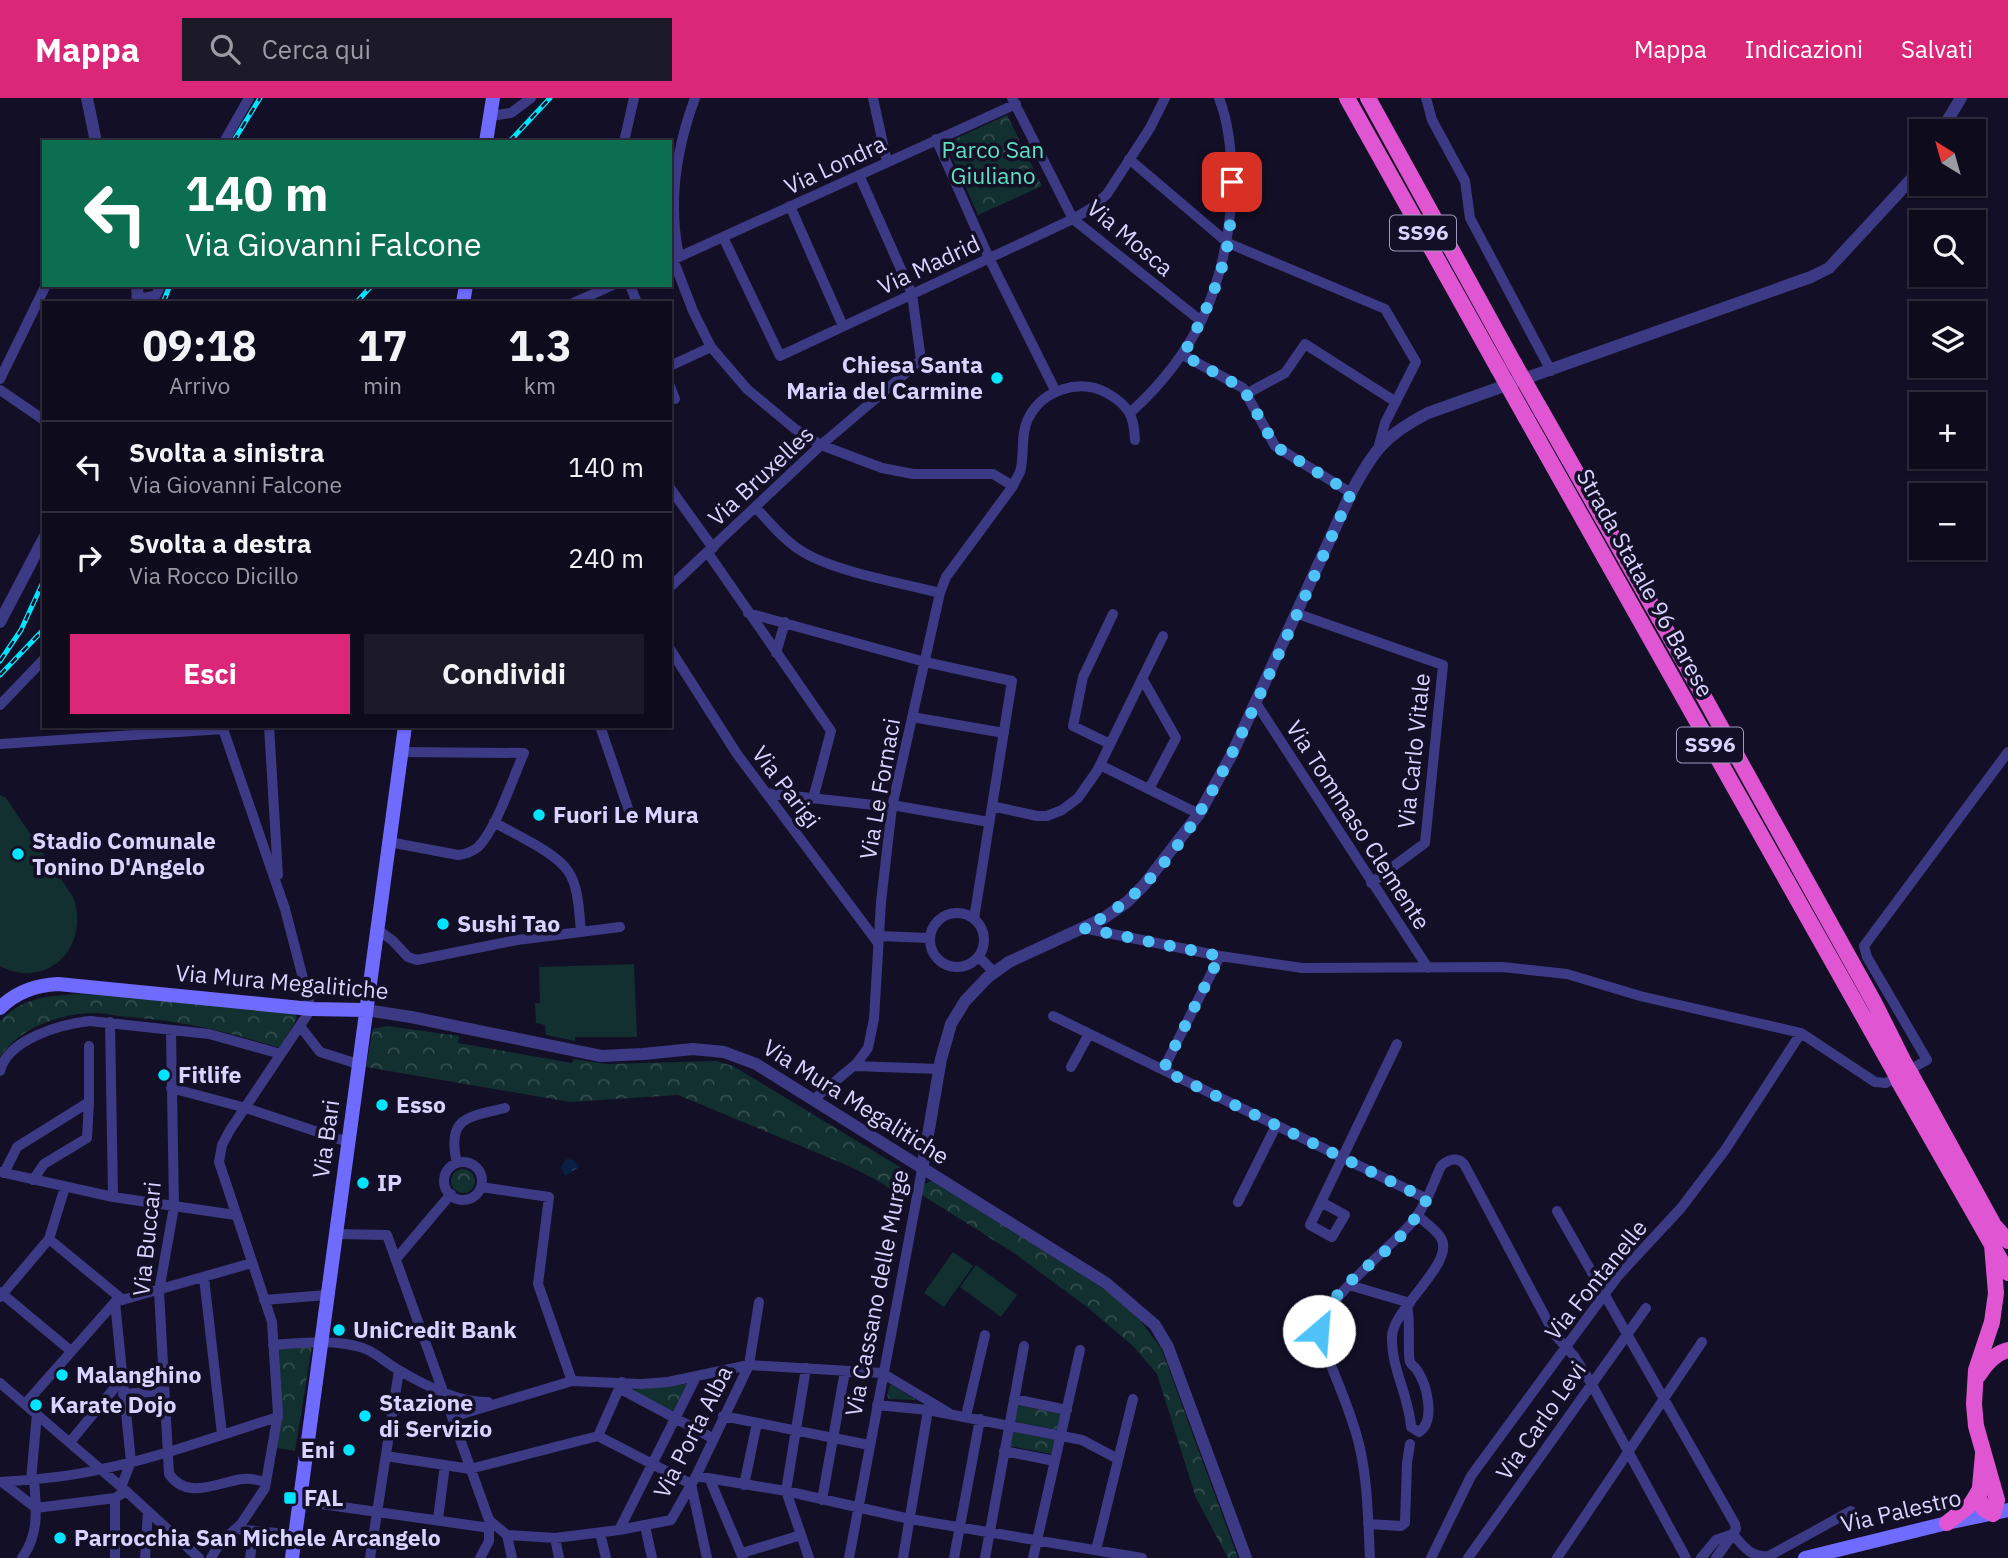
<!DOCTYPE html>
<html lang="it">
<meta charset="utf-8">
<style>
body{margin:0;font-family:"IBM Plex Sans",sans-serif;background:#1c1929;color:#f1f3f6;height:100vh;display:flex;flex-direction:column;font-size:26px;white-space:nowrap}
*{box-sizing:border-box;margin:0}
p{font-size:23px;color:#9b9ba3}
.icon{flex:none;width:38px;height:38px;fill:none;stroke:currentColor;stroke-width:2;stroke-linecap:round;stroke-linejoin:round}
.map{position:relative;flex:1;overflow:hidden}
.details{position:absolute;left:42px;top:203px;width:630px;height:427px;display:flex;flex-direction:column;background:#0e0b1c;border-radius:0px;box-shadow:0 2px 5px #0004,0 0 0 2px #2e2b3b}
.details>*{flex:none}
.top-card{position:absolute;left:42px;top:42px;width:630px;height:147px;border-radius:0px;box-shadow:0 2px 5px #0004,0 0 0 2px #2e2b3b;background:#0b6e4f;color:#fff;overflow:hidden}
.needle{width:46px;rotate:323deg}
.controls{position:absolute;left:1909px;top:21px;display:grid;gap:14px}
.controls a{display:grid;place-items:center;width:77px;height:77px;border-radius:0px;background:#0e0b1c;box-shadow:0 2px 5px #0004,0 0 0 2px #2e2b3b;font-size:35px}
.pin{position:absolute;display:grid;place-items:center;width:60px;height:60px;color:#fff;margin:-30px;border-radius:14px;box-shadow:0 4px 10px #0006}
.me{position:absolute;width:77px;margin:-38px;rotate:27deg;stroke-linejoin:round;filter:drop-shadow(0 0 5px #0008)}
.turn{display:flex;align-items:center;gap:24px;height:147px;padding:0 28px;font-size:32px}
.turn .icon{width:91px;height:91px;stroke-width:2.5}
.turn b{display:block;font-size:49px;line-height:60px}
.eta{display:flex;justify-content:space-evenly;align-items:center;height:119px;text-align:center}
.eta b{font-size:42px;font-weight:800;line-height:49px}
.button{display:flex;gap:14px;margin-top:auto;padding:14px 28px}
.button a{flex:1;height:80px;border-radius:0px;background:#db2777;color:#fff;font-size:28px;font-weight:800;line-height:80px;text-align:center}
.button a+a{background:#1c1929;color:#f1f3f6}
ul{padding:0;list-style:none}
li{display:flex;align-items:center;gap:21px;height:91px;padding:0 28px;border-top:2px solid #2e2b3b}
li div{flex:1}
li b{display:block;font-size:26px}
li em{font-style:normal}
header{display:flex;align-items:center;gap:42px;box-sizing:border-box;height:98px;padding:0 35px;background:#db2777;color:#fff}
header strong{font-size:33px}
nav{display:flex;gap:38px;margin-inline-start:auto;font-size:24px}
.search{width:490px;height:63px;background:#1c1929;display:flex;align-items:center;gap:18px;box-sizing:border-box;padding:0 24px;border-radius:0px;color:#9b9ba3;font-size:26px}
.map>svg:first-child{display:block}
.green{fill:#12302f}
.park{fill:url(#park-crowns)}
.water{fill:url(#water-ripples)}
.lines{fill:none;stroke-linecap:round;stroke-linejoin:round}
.minor{stroke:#3d3a85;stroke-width:10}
.tertiary{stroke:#3d3a85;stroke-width:12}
.secondary{stroke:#6f6bff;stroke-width:14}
.trunk{stroke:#e055d1;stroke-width:16}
.rail-casing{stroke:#00e5ff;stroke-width:5}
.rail{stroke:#130f26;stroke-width:2.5;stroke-dasharray:8;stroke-linecap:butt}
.trunk-bridge{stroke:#e055d1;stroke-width:16}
.route{stroke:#4fc3f7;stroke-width:12;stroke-dasharray:0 21.6}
.poi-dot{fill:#00e5ff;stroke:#130f26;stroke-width:2.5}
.labels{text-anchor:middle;stroke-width:7;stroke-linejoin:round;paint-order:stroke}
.shield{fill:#130f26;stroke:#9e99be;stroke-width:2}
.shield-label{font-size:21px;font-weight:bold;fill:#d9d4ff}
.park-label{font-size:23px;fill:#5fe0c0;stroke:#130f26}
.street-label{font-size:23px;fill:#d9d4ff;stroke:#130f26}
.poi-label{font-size:23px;font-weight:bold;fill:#d9d4ff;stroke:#130f26;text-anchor:start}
</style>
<header>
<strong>Mappa</strong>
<div class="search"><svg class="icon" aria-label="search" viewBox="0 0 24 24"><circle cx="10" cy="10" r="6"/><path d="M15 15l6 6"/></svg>Cerca qui</div>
<nav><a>Mappa</a><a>Indicazioni</a><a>Salvati</a></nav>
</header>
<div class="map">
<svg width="2008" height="1460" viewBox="0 0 2008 1460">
<defs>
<pattern id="park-crowns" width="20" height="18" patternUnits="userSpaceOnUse" patternTransform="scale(1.75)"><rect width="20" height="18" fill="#12302f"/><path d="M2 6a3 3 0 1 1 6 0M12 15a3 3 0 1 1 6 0" fill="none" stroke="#344d4e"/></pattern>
<pattern id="water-ripples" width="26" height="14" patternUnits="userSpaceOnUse" patternTransform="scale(1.75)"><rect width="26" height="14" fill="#0a1f44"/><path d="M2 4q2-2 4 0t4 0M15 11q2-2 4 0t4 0" fill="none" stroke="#2d3f60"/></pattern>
</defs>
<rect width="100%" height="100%" fill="#130f26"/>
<!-- green -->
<path class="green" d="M0 697 6 700 73 799C91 848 48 893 0 868Z
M634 866 637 939H575V943L546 937 545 927 536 925 535 905H540L539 869Z
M953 1154 973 1168 944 1209 924 1195Z
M976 1167 1017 1197 1001 1219 960 1189Z"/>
<!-- park -->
<path class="park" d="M1007 17 1042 88 978 117 946 45Z
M77 896 142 899 295 915 297 920 280 950C226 933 183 923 127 919 116 918 106 915 95 915 61 915 19 930 0 959V923C22 900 46 898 77 896Z
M387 928 459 938 458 945 572 965 574 961 607 966 716 963 733 968 905 1072 910 1079 904 1100 880 1084 849 1068 678 997 570 1004 366 969 373 931Z
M451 1083a12 12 0 1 1 24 0a12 12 0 1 1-24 0Z
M932 1083 1093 1184 1120 1202 1140 1222 1161 1250 1238 1460H1228L1196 1400 1157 1276 1133 1248 1087 1209 1014 1155 922 1097 924 1086Z
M312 1248 295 1353 277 1350 281 1315 279 1251Z
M687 1286 673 1313 630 1292Z
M890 1287H892L916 1302 889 1301 887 1297Z
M1017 1307 1062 1316 1058 1332 1014 1323Z
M1013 1333 1055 1342 1052 1356 1010 1348Z"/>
<!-- water -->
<path class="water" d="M566 1061 574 1062 579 1069 565 1078 561 1069Z"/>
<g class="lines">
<!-- minor -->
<path class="minor" d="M873 0 887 64
M1012 0 1073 121 1201 223
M1426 0 1432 22 1465 83 1470 120 1551 273
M490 18 511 15 531 0
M936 41 989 160 1056 294
M224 44 249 0
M624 44 634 0
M1129 61 1228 145 1385 211 1416 264 1385 325 1379 347
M790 108 843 228
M723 139 780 258 1073 121 1093 109 1107 96 1150 30 1165 0
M679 158C668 105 676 51 695 0
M673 161 693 213 711 249 747 291 795 331 821 347 882 370 913 376H993L1013 388
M670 163 1016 6
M630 187 637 205
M139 201 156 197 161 187
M573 205 613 187
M1183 257 1243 290 1275 348 1351 395
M670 268 711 249
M0 281 46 187
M670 288 675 301
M0 292 44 322
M1246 296 1285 275 1305 246 1396 304
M1131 314C1195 256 1224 192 1231 106 1233 71 1232 34 1219 0
M670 390 713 450
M755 409C770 424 784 443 803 454 836 474 902 485 940 495
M708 455 831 633 813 701
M670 489 821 347 921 262 912 196 859 77
M748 515 925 564 1012 583 974 821
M1298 516 1443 567 1425 745 1371 785
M670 551 737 656 878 845
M776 555 785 524
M1142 580 1176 640 1149 691
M1256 605 1428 870
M0 607 44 561
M912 619 1004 635
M269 628 278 777
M600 628 629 713
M0 646 223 631
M1110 646 1073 628 1083 579 1113 516
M1100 667 1199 716
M766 695 892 709
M892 707 989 724
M992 708 1037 718H1047L1062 712 1078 700 1097 673 1163 538
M494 724C515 737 554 753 568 773 579 789 579 815 581 833
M389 744 458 757C466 756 472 754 478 749 496 732 513 679 524 655L401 654
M930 842a27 27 0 1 1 54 0a27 27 0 1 1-54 0Z
M1083 830 1220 858 1302 870 1502 869 1567 876 1640 898 1801 935 1875 984 1886 985 1927 962 1867 859 1864 848 2008 654
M377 831 393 843 408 859 417 862 517 842 620 829
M879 838 929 840
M979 859 994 874
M1053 918 1427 1101
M110 924 113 1099
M300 928 320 954 358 966
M171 932 174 1109 159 1193 169 1376C188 1403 217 1384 243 1381 251 1380 258 1382 266 1384
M854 968 939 971
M1071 969 1089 936
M1163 972 1220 858
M0 973C8 941 61 926 90 923L209 936 281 956
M171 990 246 1010 348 1044
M813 1002 857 965 868 950 874 921 881 804 892 709 940 495 946 479 1013 388C1015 383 1018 378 1020 374 1025 357 1020 337 1028 321 1042 292 1079 280 1107 295 1129 308 1134 317 1135 342
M444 1083a19 19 0 1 1 38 0a19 19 0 1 1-38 0Z
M457 1065C446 1019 468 1019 505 1010
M0 1074 113 1099 235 1117
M4 1075 17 1049 89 1004V948
M33 1082 44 1066 87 1040 89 1004
M481 1089 549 1099 538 1186 572 1283
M1238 1104 1276 1028
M1321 1104 1345 1117 1332 1139 1310 1127C1339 1067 1368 1007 1397 946
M1557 1113 1735 1426 1736 1431 1733 1436C1743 1448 1751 1460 1769 1458L1851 1413
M336 1136 387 1137 489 1422 507 1437 555 1440 619 1432 671 1422 696 1378 749 1267 759 1204
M49 1141 123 1202
M396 1161 451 1096
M204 1180 222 1336
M1349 1187 1410 1205
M0 1194 71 1253
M0 1199 49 1141 65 1089
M264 1202 327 1197
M115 1204 131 1364 121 1389
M1407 1208C1411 1223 1407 1254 1410 1264 1413 1270 1414 1267 1417 1272 1427 1287 1436 1323 1419 1334L1411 1329C1409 1298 1391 1270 1392 1239 1392 1211 1456 1165 1441 1140 1436 1131 1424 1124 1417 1117
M273 1247C302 1245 332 1241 360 1249 373 1252 385 1264 397 1271 422 1286 458 1305 488 1304
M806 1270 786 1393 809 1460
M0 1285 126 1393 199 1460
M619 1290 714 1341
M123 1296 163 1293
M1014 1301 1067 1312
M25 1306 115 1204 252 1165
M877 1307 928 1312 1082 1342 1118 1361
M723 1318 869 1347
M966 1318 985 1237
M452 1319 572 1283 641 1286 668 1284 749 1267 882 1275 949 1315
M598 1338 622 1284
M70 1344 122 1281
M1004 1353 1055 1363
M386 1358 470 1371 598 1338 691 1386 707 1460
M696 1378 786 1393 910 1421 1142 1460
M31 1382 37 1316
M710 1382 743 1460
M0 1384C34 1382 68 1379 102 1371 162 1359 219 1337 278 1319
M2 1384 36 1410 115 1400 126 1393
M744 1387 757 1325
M822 1402 845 1273
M300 1403 490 1430
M438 1421 445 1367
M1368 1426 1401 1428 1405 1425 1407 1365 1410 1346
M645 1428 652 1460
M235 1431 296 1437
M619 1432 696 1279
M600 1435 606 1460
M507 1437 512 1460
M555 1440 559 1460
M1096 1452 1133 1301
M742 1455 801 1437
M22 1460C40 1435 36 1410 34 1381
M115 1460V1400
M145 1460 148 1413
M211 1460 220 1445 241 1426 265 1390 278 1316 272 1224 219 1064 222 1047 230 1032 311 911 285 811 222 628
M250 1460 254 1433
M370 1460 399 1272
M480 1460 489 1443V1424
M849 1460 922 1072
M903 1460 928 1312
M954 1460 980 1321
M985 1460 1024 1248
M1033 1460 1080 1252
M1370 1460C1368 1423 1368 1383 1359 1346 1350 1309 1333 1275 1320 1239 1315 1206 1393 1149 1414 1122 1427 1105 1433 1086 1441 1068 1448 1062 1457 1058 1464 1066L1555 1237 1574 1258 1591 1285 1686 1460
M1431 1460 1471 1378 1618 1178 1681 1110 1725 1052 1801 935
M1468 1460 1646 1210
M1557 1460 1702 1244
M1701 1460 1716 1442 1733 1436 1716 1460"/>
<!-- tertiary -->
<path class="tertiary" d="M87 0 96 44
M1941 33 1961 0
M137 187 138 205
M0 524 44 440
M366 912 411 919 601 958 643 956 693 951 724 954 756 966 1106 1185 1155 1227 1168 1249 1246 1460
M922 1072 941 961 951 926 965 903 988 879 1009 864 1104 820 1127 804 1144 787 1199 716 1232 656 1351 395C1373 353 1385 337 1428 315L1811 179 1829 170 1916 76 1922 66"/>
<!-- secondary -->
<path class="secondary" d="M486 44 493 0
M463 205 466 187
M0 910C16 894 36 887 58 886L311 911 366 912
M292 1460 405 628
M1805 1460 1947 1425 2008 1412"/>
<!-- trunk -->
<path class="trunk" d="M1347 0 1498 270
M1368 0 1514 265
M1542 314 1703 597 1875 906 1905 966
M1526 320 1894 973
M1911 976 1995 1129
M1899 984 2008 1175
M1992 1125 2008 1143
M1978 1278C1985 1267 1995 1255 2008 1252
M1983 1356 1979 1400 1984 1411 1993 1416 1997 1402 1976 1328 1974 1306 1976 1272 1992 1224 1996 1195 1992 1147
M1947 1425 1971 1406 1980 1391"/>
<defs>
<path id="rail" d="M233 44 260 0
M509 44 550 0
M163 205 170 187
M356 205 372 187
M0 563 21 532 44 482
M0 577 44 531"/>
</defs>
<!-- rail casing -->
<use href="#rail" class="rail-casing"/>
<!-- rail -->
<use href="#rail" class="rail"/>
<!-- trunk-bridge -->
<path class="trunk-bridge" d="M1514 265 1542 314
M1498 270 1526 320
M1905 966 1911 976
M1894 973 1899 984"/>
</g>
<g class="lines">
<!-- route -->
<path class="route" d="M1232 84C1231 104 1231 125 1228 145 1220 185 1202 222 1183 257L1243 290 1275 348 1351 395C1324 456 1297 518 1268 579 1227 667 1176 788 1083 830L1220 858 1163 972 1427 1101C1419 1116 1409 1129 1398 1141 1372 1168 1326 1194 1319 1233"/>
</g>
<!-- markers -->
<g class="poi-dot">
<circle cx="997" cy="280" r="7"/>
<circle cx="539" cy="717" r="7"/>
<circle cx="18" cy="756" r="7"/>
<circle cx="443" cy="826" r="7"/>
<circle cx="164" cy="977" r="7"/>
<circle cx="382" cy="1007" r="7"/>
<circle cx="363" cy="1085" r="7"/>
<circle cx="339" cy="1232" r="7"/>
<circle cx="62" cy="1277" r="7"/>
<circle cx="36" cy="1307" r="7"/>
<circle cx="365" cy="1318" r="7"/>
<circle cx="349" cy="1352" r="7"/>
<rect x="283" y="1393" width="14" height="14" rx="3.5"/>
<circle cx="60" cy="1440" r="7"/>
</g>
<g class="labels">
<!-- shield labels -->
<g class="shield">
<rect x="1390" y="117.5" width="66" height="35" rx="5"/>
<rect x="1677" y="629.5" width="66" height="35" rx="5"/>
</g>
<g class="shield-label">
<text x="1423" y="142">SS96</text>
<text x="1710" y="654">SS96</text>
</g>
<!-- park labels -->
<g class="park-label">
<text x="993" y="60">Parco San<tspan x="993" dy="26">Giuliano</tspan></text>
</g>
<!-- street labels -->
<g class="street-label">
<text transform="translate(835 67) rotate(-25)" y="8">Via Londra</text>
<text transform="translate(1130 140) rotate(40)" y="8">Via Mosca</text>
<text transform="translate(929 167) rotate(-25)" y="8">Via Madrid</text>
<text transform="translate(761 378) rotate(-43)" y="8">Via Bruxelles</text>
<text transform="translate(1645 485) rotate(61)" y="8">Strada Statale 96 Barese</text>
<text transform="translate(1414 653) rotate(-84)" y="8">Via Carlo Vitale</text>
<text transform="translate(786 689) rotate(53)" y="8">Via Parigi</text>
<text transform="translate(880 691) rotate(-80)" y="8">Via Le Fornaci</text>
<text transform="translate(1358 727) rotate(57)" y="8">Via Tommaso Clemente</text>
<text transform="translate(282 884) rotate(5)" y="8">Via Mura Megalitiche</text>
<text transform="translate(856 1004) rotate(32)" y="8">Via Mura Megalitiche</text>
<text transform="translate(326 1041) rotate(-82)" y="8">Via Bari</text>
<text transform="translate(147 1141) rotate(-84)" y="8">Via Buccari</text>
<text transform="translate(1596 1182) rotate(-51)" y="8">Via Fontanelle</text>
<text transform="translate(877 1195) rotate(-79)" y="8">Via Cassano delle Murge</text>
<text transform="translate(1541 1323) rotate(-55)" y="8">Via Carlo Levi</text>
<text transform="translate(693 1334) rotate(-63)" y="8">Via Porta Alba</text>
<text transform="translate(1901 1413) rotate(-13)" y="8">Via Palestro</text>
</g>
<!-- poi labels -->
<g class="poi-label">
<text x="983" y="275" text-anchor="end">Chiesa Santa<tspan x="983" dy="26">Maria del Carmine</tspan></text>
<text x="553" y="725">Fuori Le Mura</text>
<text x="32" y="751">Stadio Comunale<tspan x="32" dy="26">Tonino D'Angelo</tspan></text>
<text x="457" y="834">Sushi Tao</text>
<text x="178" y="985">Fitlife</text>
<text x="396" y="1015">Esso</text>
<text x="377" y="1093">IP</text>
<text x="353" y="1240">UniCredit Bank</text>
<text x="76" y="1285">Malanghino</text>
<text x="379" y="1313">Stazione<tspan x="379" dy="26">di Servizio</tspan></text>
<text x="50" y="1315">Karate Dojo</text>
<text x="335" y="1360" text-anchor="end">Eni</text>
<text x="304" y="1408">FAL</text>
<text x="74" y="1448">Parrocchia San Michele Arcangelo</text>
</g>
</g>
</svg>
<div class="controls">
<a><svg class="needle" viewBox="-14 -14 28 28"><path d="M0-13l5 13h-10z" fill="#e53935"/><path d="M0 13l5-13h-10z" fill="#9b9ba3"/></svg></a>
<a><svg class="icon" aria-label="search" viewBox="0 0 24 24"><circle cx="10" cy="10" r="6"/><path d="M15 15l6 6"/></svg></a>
<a><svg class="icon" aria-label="layers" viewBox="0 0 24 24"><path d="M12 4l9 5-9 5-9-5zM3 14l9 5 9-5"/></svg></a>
<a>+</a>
<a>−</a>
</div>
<div class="pin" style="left:1232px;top:84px;background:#d93025"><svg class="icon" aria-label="arrive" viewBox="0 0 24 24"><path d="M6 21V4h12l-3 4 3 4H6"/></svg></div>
<svg class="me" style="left:1319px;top:1233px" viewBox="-20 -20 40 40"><circle r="19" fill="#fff"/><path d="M0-13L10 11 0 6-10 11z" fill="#4fc3f7"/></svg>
<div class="top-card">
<div class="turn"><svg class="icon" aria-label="left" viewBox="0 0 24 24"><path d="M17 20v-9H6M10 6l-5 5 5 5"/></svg><div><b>140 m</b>Via Giovanni Falcone</div></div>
</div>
<section class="details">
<div class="eta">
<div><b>09:18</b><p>Arrivo</p></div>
<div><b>17</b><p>min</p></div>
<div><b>1.3</b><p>km</p></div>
</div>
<ul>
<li><svg class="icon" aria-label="left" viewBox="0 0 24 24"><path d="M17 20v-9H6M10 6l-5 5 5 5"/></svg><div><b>Svolta a sinistra</b><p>Via Giovanni Falcone</p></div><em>140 m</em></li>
<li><svg class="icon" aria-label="right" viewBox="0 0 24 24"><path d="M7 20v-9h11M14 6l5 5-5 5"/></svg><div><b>Svolta a destra</b><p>Via Rocco Dicillo</p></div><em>240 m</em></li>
</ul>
<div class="button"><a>Esci</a><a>Condividi</a></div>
</section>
</div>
